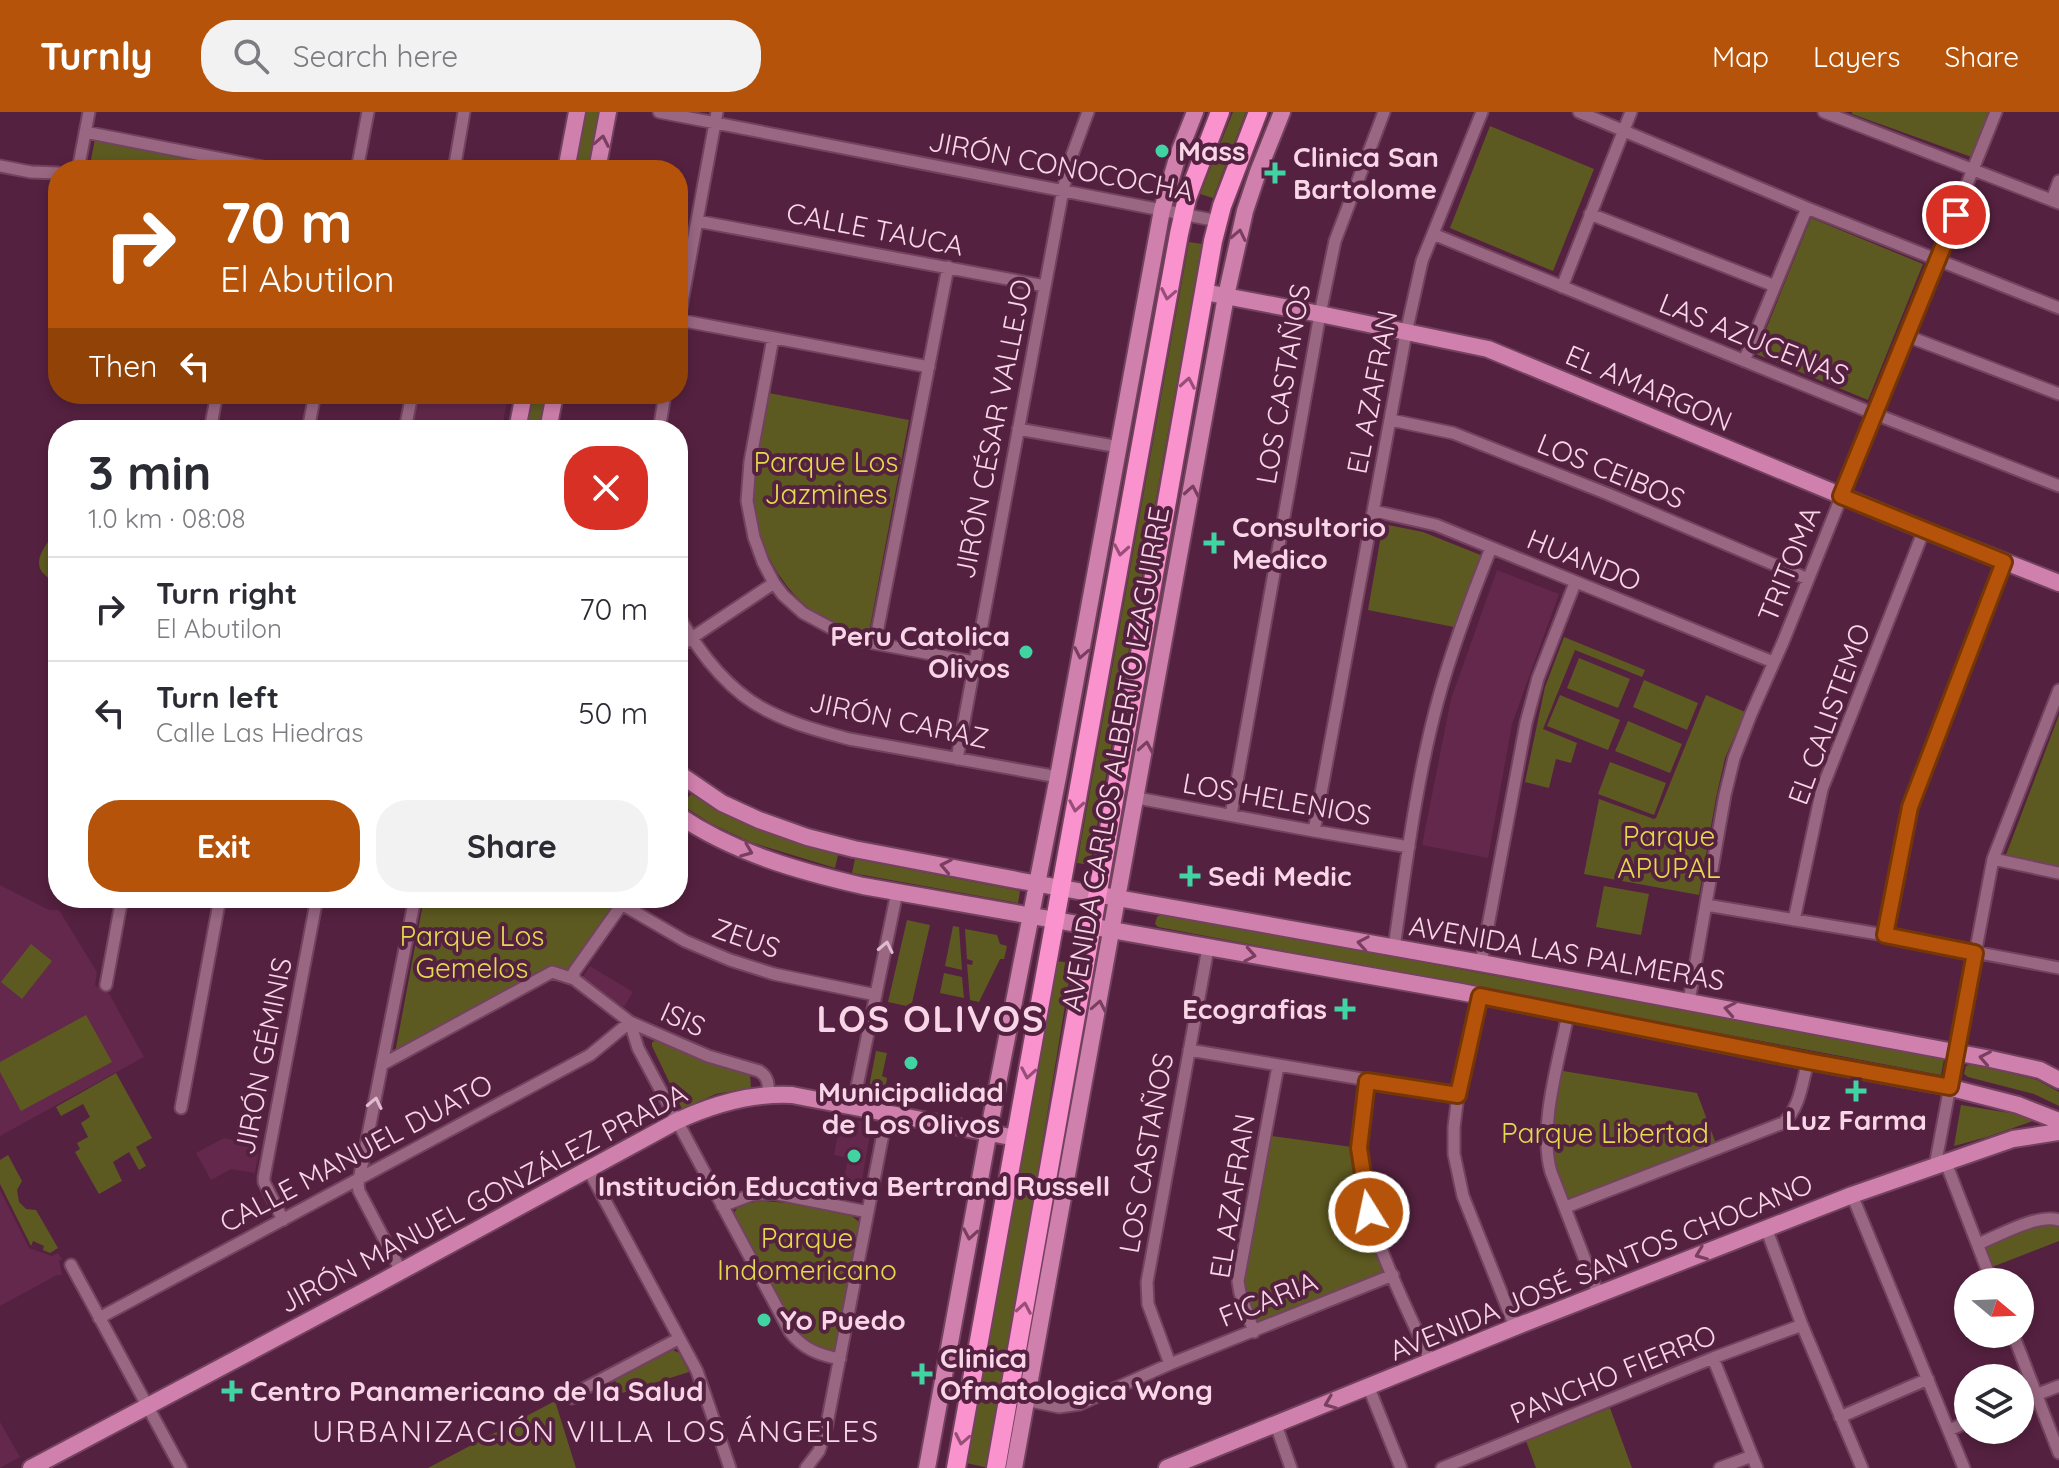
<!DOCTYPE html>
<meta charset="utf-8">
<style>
body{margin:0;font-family:Quicksand,sans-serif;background:#f2f2f3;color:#2b2b33;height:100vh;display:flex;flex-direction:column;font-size:30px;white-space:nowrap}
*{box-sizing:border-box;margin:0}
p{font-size:26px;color:#7c7c81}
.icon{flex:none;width:44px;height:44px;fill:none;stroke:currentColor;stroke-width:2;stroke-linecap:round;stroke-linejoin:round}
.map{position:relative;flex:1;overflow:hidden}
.details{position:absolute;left:48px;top:308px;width:640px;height:488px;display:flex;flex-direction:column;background:#fff;border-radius:32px;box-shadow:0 4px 12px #0003}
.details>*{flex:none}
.hud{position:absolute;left:48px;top:48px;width:640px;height:244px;border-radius:32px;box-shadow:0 4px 12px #0003;background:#b45309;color:#fff;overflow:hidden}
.needle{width:52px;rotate:109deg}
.tools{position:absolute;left:1954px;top:1156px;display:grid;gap:16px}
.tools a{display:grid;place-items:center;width:80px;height:80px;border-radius:50%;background:#fff;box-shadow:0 4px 12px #0003;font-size:40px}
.pin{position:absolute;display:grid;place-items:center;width:68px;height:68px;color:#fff;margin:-34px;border:4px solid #fff;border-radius:50%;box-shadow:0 2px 8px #0007}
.me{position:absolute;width:88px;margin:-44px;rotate:350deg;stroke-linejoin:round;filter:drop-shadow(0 0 6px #0008)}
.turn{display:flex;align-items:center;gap:28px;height:168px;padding:0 40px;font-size:36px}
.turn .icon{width:104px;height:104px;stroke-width:2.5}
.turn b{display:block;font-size:56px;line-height:68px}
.then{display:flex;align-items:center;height:76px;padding:0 40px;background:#0003;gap:16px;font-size:30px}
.round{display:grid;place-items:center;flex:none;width:84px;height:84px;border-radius:32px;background:#f2f2f3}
.overview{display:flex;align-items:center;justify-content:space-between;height:136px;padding:0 40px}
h1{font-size:48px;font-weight:800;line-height:60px}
.action{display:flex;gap:16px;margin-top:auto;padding:16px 40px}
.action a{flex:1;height:92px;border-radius:32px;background:#b45309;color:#fff;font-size:32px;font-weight:800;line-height:92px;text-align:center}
.action a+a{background:#f2f2f3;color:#2b2b33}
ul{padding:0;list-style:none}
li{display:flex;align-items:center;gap:24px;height:104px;padding:0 40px;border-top:2px solid #e1e1e2}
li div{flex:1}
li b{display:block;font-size:30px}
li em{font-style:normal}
header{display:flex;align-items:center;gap:48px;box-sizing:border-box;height:112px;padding:0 40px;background:#b45309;color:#fff}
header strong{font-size:38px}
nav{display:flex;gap:44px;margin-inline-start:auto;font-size:28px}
.search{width:560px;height:72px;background:#f2f2f3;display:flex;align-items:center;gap:20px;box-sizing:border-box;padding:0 28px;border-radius:32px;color:#7c7c81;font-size:30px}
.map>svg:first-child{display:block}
.built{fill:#63284b}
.green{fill:#5d5a21}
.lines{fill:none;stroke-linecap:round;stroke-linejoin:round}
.street-casing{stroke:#72425e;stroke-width:15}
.secondary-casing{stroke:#72425e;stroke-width:20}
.primary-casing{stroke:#72425e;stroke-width:22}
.street{stroke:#996782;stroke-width:11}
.secondary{stroke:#d080ad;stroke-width:16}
.primary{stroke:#fa93cd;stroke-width:18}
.oneway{stroke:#7a3e61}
.oneway2{stroke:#974f78}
.oneway3{stroke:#e0bace}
.route-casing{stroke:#753606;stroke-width:20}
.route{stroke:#b45309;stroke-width:14}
.poi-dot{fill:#40d4a2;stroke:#552140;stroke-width:3}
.labels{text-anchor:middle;stroke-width:8;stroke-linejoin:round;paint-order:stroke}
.poi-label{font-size:28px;font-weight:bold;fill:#f8d6e7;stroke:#552140;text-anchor:start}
.street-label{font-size:28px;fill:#f8d6e7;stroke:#552140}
.park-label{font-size:28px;fill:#e3da4d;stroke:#552140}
.neighbourhood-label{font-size:30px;letter-spacing:2px;fill:#f8d6e7;stroke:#552140}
.district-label{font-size:36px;font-weight:bold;letter-spacing:2px;fill:#f8d6e7;stroke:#552140}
</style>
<header>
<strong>Turnly</strong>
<div class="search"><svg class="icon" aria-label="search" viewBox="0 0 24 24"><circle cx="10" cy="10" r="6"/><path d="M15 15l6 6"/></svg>Search here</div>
<nav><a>Map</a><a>Layers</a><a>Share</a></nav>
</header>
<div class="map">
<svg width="2059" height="1356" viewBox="0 0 2059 1356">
<rect width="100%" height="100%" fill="#552140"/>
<!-- built -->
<path class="built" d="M417 282H508L502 318H411Z
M1497 458 1559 482 1512 612 1488 746 1422 733 1451 587Z
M0 773 49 798H59L97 860 95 873 104 880 107 878 144 945 0 1024Z
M590 854 633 880 624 895 580 869Z
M841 1005 872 1011 859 1085 841 1082 848 1046 834 1043Z
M224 1026 260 1033 255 1061 231 1057 211 1068 196 1041Z
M0 1078 29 1136 52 1144 58 1141 62 1147 59 1149 62 1163H57L0 1194Z
M0 1310 20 1345 0 1356Z"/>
<!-- green -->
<path class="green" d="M585 0H599L588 58H574Z
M1233 0H1246L1213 86 1200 82Z
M1852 0H1994L1977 47 1852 2Z
M1490 14 1594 57 1553 159 1450 116Z
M95 27 257 58H89Z
M1811 106 1923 152 1868 288 1756 242Z
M1189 130 1202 132 1090 753 1077 751Z
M769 281 909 308 870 515 867 520 861 523C795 506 751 440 754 373 755 343 763 311 769 281Z
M530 282H546L539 318H523Z
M1383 412 1423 420 1483 444 1454 515 1368 498Z
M58 417V474C53 469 46 465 42 460 32 446 50 428 58 417Z
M1564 525 1645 558 1642 565 1575 538 1543 617 1577 631 1571 651 1556 647 1549 676 1525 670 1545 575Z
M1579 546 1630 567 1618 596 1567 576Z
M1644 568 1698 591 1687 618 1633 595Z
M1560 583 1620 608 1608 638 1547 614Z
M1706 583 1745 600 1725 646 1716 686 1699 783 1584 762 1599 687 1654 707 1656 706Z
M2059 603V759L2004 748Z
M1628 609 1682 632 1670 661 1615 639Z
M1610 650 1666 671 1654 703 1598 682Z
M691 682C741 714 781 727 838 743L835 756 750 730 710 711 682 693Z
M855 747 1020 779 1018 791 852 761Z
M1604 774 1649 782 1641 823 1596 815Z
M424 786H605L610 790 611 796 567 861 553 858 395 941Z
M1163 802 1944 947 1941 963 1158 815 1155 812 1157 805Z
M907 808 930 813 911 895 888 890Z
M953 814 959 815 962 858 945 854Z
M965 817 997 823 1000 832 1007 834 1004 847H1000L979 890 970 888 967 852 972 853 973 849 967 847Z
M31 832 52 849 22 887 1 870Z
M1056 849 1072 851 989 1356 966 1351Z
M944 861 962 865 964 886 940 881Z
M86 903 112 950 21 999 0 960V950Z
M656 929 750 963 751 976 716 982 682 997 652 934V930Z
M876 939 887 941 882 964 887 966 883 988 867 985Z
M1972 952 2037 968 2059 980V994L2034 982 1968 965 1964 962 1966 954Z
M1557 958 1697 981 1718 1037 1566 1095 1548 1050Z
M116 961 152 1026 136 1035 146 1054 139 1058 129 1040 113 1050 122 1069 99 1082 75 1040 80 1037 77 1031 88 1025 81 1011 90 1005 83 992 61 1004 56 995Z
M1961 993 2034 1005 2033 1009 1987 1025 1954 1034Z
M1265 1023 1359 1036 1364 1074 1393 1163 1254 1220 1240 1181Z
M8 1043 22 1069 17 1078 19 1090 26 1097 36 1098 58 1136 50 1141 43 1138 44 1134 33 1129 31 1134 0 1072V1048Z
M763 1089 788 1091 852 1104 859 1110 835 1238 830 1240C811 1233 804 1229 792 1212L733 1103 737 1096 749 1091Z
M2059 1108V1129L1987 1157 1978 1132 2035 1109Z
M673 1238 679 1241 689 1260 619 1282 615 1268Z
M555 1289 576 1356H428Z
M1610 1296 1632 1356H1536L1526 1329Z"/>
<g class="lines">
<defs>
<path id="street" d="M659 0 1218 109
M1579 0 1807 96 2059 196
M1824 0 2059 91
M85 20 278 58
M0 54 31 60 58 61
M78 58 89 0
M357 58 368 0
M454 58 464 0
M2052 88 2059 69
M1590 102 1775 174
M697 109 1045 174
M1433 122 1875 302 2059 374
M1562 175 1631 0
M679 208 929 255
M678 212 717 0
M1907 224 2059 282
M773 226 750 350 747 389 754 425 763 450 774 471 783 483 803 501 844 523 862 529 974 550
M1744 249 1807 96
M1391 308 1453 321 1608 382 1808 467
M1018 317 1119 335
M210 318 217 282
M308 318 315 282
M405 318 412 282
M659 318 665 282
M1374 399 1436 413 1773 550
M678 503C700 542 730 582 772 601 796 613 823 620 849 627L1058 665
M875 531 948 155
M678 535 774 471
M957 647 1063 78 1071 46 1088 0
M1137 686 1314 719 1409 735
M1231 703 1320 202 1335 129 1384 0
M1314 719 1406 221 1422 149 1482 0
M1993 747 2059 761
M611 786 685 829 730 848 774 862 876 883
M1706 793 1885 823 2059 856
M1794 808 1822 677 1924 418
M1885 823 1910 695 2004 450
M1394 836C1406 753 1416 669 1438 588 1452 536 1471 486 1491 436
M1481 851 1526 611 1538 566 1575 471
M574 867V860L625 788
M106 873 122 786
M1480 884 1458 983 1454 1015V1042L1463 1084 1515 1215
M1689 889 1725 683 1734 646 1751 602 1783 530 1996 0
M1568 902C1559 948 1538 1016 1551 1060L1599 1184
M1189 938 1458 983
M383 952 552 860 574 867 630 910 708 944 759 959C769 965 768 973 769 983
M1367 969C1364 991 1359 1014 1359 1036 1359 1106 1403 1187 1431 1250
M853 994 897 780
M181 996 220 786
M1946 1051 1992 1170
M1935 1054 1993 747 2059 578
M588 1057 697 1259 730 1356
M1852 1083 1964 1356
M722 1094 751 1083 773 1081 868 1100
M1566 1095 1783 1011C1800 996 1802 971 1808 949
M283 1108 264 1070V1065L317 786
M1766 1116 1802 1213 1862 1356
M1978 1132C1998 1124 2038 1101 2059 1108
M71 1153 181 1356
M401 1159 359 1079 358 1073 415 786
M99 1206 590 943 630 910 638 936 790 1220C803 1237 819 1243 840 1247
M1254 1220 1240 1181 1238 1169 1278 954
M2013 1222 2059 1341
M1713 1246 1757 1356
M1170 1252 1148 1192 1147 1170 1208 836
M1369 1276 1401 1356
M572 1286 574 1282 678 1227
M1026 1288 1059 1295 1080 1292 1170 1252 1393 1163
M2020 1289 2059 1274
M1840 1305 1928 1267
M1276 1313 1291 1356
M1949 1318 1968 1310
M806 1356 819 1339 826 1317 887 1001
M1442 1356 1713 1246 1802 1213
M1720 1356 1752 1344"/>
<path id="secondary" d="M566 58 577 0
M597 58 608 0
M1204 180 1320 202 1488 237 1924 418 2059 471
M517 318 524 282
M548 318 555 282
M678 661 722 691 759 708 807 725 854 737 1022 769 1481 851 1986 946 2040 958 2059 968
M678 703C734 741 798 759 863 774L1461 880 1808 949 1944 974 2018 993 2059 1009
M31 1356 372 1175 677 1009C714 992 751 981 792 983L1016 1026
M927 1356 992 1002 1058 665 1162 98 1178 43 1195 0
M1014 1356 1226 184 1245 99 1258 60 1282 0
M1167 1356 1515 1215 1852 1083 2013 1027 2059 1020"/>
<path id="primary" d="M956 1356 1179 122 1187 86 1220 0
M996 1356 1213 129 1222 94 1258 0"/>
</defs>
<!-- street casing -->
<use href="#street" class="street-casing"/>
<!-- secondary casing -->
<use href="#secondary" class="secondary-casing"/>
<!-- primary casing -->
<use href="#primary" class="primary-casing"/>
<!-- street -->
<use href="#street" class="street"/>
<!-- secondary -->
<use href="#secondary" class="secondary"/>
<!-- primary -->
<use href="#primary" class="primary"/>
</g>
<!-- one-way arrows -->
<defs><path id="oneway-chevron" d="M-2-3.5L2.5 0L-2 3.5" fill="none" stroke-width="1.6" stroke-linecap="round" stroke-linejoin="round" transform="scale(2)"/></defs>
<g class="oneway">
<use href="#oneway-chevron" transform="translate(602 29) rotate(-79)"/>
<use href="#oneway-chevron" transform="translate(1239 123) rotate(-78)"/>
<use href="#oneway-chevron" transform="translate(1192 379) rotate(-80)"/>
<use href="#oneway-chevron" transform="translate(1081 541) rotate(101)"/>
<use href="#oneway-chevron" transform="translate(1146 635) rotate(-80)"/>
<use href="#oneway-chevron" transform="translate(747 739) rotate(22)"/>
<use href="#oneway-chevron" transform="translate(946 754) rotate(-169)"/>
<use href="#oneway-chevron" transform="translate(1363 831) rotate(-170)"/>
<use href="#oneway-chevron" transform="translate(1250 843) rotate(10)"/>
<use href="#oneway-chevron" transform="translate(1099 894) rotate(-79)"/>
<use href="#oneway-chevron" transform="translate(1730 897) rotate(-169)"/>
<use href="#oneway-chevron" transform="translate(1985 946) rotate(-169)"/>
<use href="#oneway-chevron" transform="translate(970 1122) rotate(100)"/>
<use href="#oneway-chevron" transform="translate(1701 1142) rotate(158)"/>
<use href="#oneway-chevron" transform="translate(1330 1291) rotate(158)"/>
</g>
<g class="oneway2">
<use href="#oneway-chevron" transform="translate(1168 182) rotate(101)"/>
<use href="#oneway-chevron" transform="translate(1188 271) rotate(-80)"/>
<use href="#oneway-chevron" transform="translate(1121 438) rotate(100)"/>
<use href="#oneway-chevron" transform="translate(1076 694) rotate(100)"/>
<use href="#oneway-chevron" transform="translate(1028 961) rotate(100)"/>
<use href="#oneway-chevron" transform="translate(1024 1196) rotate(-80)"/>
<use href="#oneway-chevron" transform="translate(962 1327) rotate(101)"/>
</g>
<g class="oneway3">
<use href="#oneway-chevron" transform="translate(886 835) rotate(-78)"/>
<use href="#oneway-chevron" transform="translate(375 991) rotate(-78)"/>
</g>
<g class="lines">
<defs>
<path id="route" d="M1369 1100 1359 1036 1367 969 1458 983 1480 884 1808 949 1950 975 1975 841 1885 823 1910 695 2004 450 1841 384 1956 103"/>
</defs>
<!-- route casing -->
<use href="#route" class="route-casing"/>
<!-- route -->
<use href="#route" class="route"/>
</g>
<!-- markers -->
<g class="poi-dot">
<circle cx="1162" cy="39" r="8"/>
<path d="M1271 49h8v8h8v8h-8v8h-8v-8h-8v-8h8z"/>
<path d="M1210 419h8v8h8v8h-8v8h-8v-8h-8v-8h8z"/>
<circle cx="1026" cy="540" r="8"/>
<path d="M1186 752h8v8h8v8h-8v8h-8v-8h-8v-8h8z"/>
<path d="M1341 885h8v8h8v8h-8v8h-8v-8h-8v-8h8z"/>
<circle cx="911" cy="951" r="8"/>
<path d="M1852 967h8v8h8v8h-8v8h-8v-8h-8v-8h8z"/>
<circle cx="854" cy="1044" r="8"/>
<circle cx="764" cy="1208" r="8"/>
<path d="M918 1250h8v8h8v8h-8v8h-8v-8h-8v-8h8z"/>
<path d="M228 1267h8v8h8v8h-8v8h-8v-8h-8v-8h8z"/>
</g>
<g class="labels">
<!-- poi labels -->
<g class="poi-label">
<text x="1178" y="49">Mass</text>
<text x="1293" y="55">Clinica San<tspan x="1293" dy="32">Bartolome</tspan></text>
<text x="1232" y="425">Consultorio<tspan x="1232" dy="32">Medico</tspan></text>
<text x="1010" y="534" text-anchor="end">Peru Catolica<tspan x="1010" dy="32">Olivos</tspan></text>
<text x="1208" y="774">Sedi Medic</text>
<text x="1327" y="907" text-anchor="end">Ecografias</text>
<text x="911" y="990" text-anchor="middle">Municipalidad<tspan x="911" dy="32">de Los Olivos</tspan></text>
<text x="1856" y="1018" text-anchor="middle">Luz Farma</text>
<text x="854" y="1084" text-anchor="middle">Institución Educativa Bertrand Russell</text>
<text x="780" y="1218">Yo Puedo</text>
<text x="940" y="1256">Clinica<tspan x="940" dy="32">Ofmatologica Wong</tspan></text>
<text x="250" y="1289">Centro Panamericano de la Salud</text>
</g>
<!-- street labels -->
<g class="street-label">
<text transform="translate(1061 54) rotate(11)" y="10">JIRÓN CONOCOCHA</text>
<text transform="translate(875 117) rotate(11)" y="10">CALLE TAUCA</text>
<text transform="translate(1754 227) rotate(22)" y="10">LAS AZUCENAS</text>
<text transform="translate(1283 272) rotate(-80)" y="10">LOS CASTAÑOS</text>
<text transform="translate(1649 276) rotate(23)" y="10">EL AMARGON</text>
<text transform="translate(1372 280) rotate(-79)" y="10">EL AZAFRAN</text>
<text transform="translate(993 317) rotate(-79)" y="10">JIRÓN CÉSAR VALLEJO</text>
<text transform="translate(1611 359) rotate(22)" y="10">LOS CEIBOS</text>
<text transform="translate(1584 448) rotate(22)" y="10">HUANDO</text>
<text transform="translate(1789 452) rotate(-68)" y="10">TRITOMA</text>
<text transform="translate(1829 602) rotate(-70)" y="10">EL CALISTEMO</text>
<text transform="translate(899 608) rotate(12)" y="10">JIRÓN CARAZ</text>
<text transform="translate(1115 647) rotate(-80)" y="10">AVENIDA CARLOS ALBERTO IZAGUIRRE</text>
<text transform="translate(1277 687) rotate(10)" y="10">LOS HELENIOS</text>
<text transform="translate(746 826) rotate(19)" y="10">ZEUS</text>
<text transform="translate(1567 841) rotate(10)" y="10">AVENIDA LAS PALMERAS</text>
<text transform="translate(683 907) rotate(24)" y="10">ISIS</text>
<text transform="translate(263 944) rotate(-79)" y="10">JIRÓN GÉMINIS</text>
<text transform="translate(356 1041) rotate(-28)" y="10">CALLE MANUEL DUATO</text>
<text transform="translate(1146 1041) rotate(-80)" y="10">LOS CASTAÑOS</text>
<text transform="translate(1232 1084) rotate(-81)" y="10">EL AZAFRAN</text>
<text transform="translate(483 1086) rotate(-28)" y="10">JIRÓN MANUEL GONZÁLEZ PRADA</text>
<text transform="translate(1601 1155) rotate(-22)" y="10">AVENIDA JOSÉ SANTOS CHOCANO</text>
<text transform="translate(1268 1187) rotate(-22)" y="10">FICARIA</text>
<text transform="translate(1613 1262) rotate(-22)" y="10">PANCHO FIERRO</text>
</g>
<!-- park labels -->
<g class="park-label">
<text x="826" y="360">Parque Los<tspan x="826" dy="32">Jazmines</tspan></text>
<text x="1669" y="734">Parque<tspan x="1669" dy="32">APUPAL</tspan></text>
<text x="472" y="834">Parque Los<tspan x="472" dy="32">Gemelos</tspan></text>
<text x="1605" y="1031">Parque Libertad</text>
<text x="807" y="1136">Parque<tspan x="807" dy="32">Indomericano</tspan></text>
</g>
<!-- neighbourhood labels -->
<g class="neighbourhood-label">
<text x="596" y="1330">URBANIZACIÓN VILLA LOS ÁNGELES</text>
</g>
<!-- district labels -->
<g class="district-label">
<text x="931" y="920">LOS OLIVOS</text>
</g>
</g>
</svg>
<div class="tools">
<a><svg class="needle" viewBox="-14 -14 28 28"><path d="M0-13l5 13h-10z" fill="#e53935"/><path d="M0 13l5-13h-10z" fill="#7c7c81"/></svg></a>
<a><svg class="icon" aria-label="layers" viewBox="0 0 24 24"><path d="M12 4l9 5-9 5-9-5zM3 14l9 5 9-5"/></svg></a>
</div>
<div class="pin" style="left:1956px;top:103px;background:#d93025"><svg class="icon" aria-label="arrive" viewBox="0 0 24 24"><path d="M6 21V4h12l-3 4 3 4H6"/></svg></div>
<svg class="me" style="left:1369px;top:1100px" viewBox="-20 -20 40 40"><circle r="17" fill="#b45309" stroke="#fff" stroke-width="3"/><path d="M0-11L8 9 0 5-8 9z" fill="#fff"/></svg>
<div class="hud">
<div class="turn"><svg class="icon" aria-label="right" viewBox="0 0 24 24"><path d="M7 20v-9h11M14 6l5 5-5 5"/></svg><div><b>70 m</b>El Abutilon</div></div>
<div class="then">Then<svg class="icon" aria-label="left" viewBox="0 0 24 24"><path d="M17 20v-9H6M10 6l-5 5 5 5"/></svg></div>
</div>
<section class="details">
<div class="overview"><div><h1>3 min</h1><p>1.0 km · 08:08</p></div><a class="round" style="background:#d93025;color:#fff"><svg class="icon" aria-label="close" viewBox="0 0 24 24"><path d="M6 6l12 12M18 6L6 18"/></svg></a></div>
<ul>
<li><svg class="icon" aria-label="right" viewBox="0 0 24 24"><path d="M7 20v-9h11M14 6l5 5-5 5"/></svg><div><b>Turn right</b><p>El Abutilon</p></div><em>70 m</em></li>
<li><svg class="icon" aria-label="left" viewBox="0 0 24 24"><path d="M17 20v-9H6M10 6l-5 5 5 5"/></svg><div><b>Turn left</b><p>Calle Las Hiedras</p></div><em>50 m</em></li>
</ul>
<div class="action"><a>Exit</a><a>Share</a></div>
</section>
</div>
